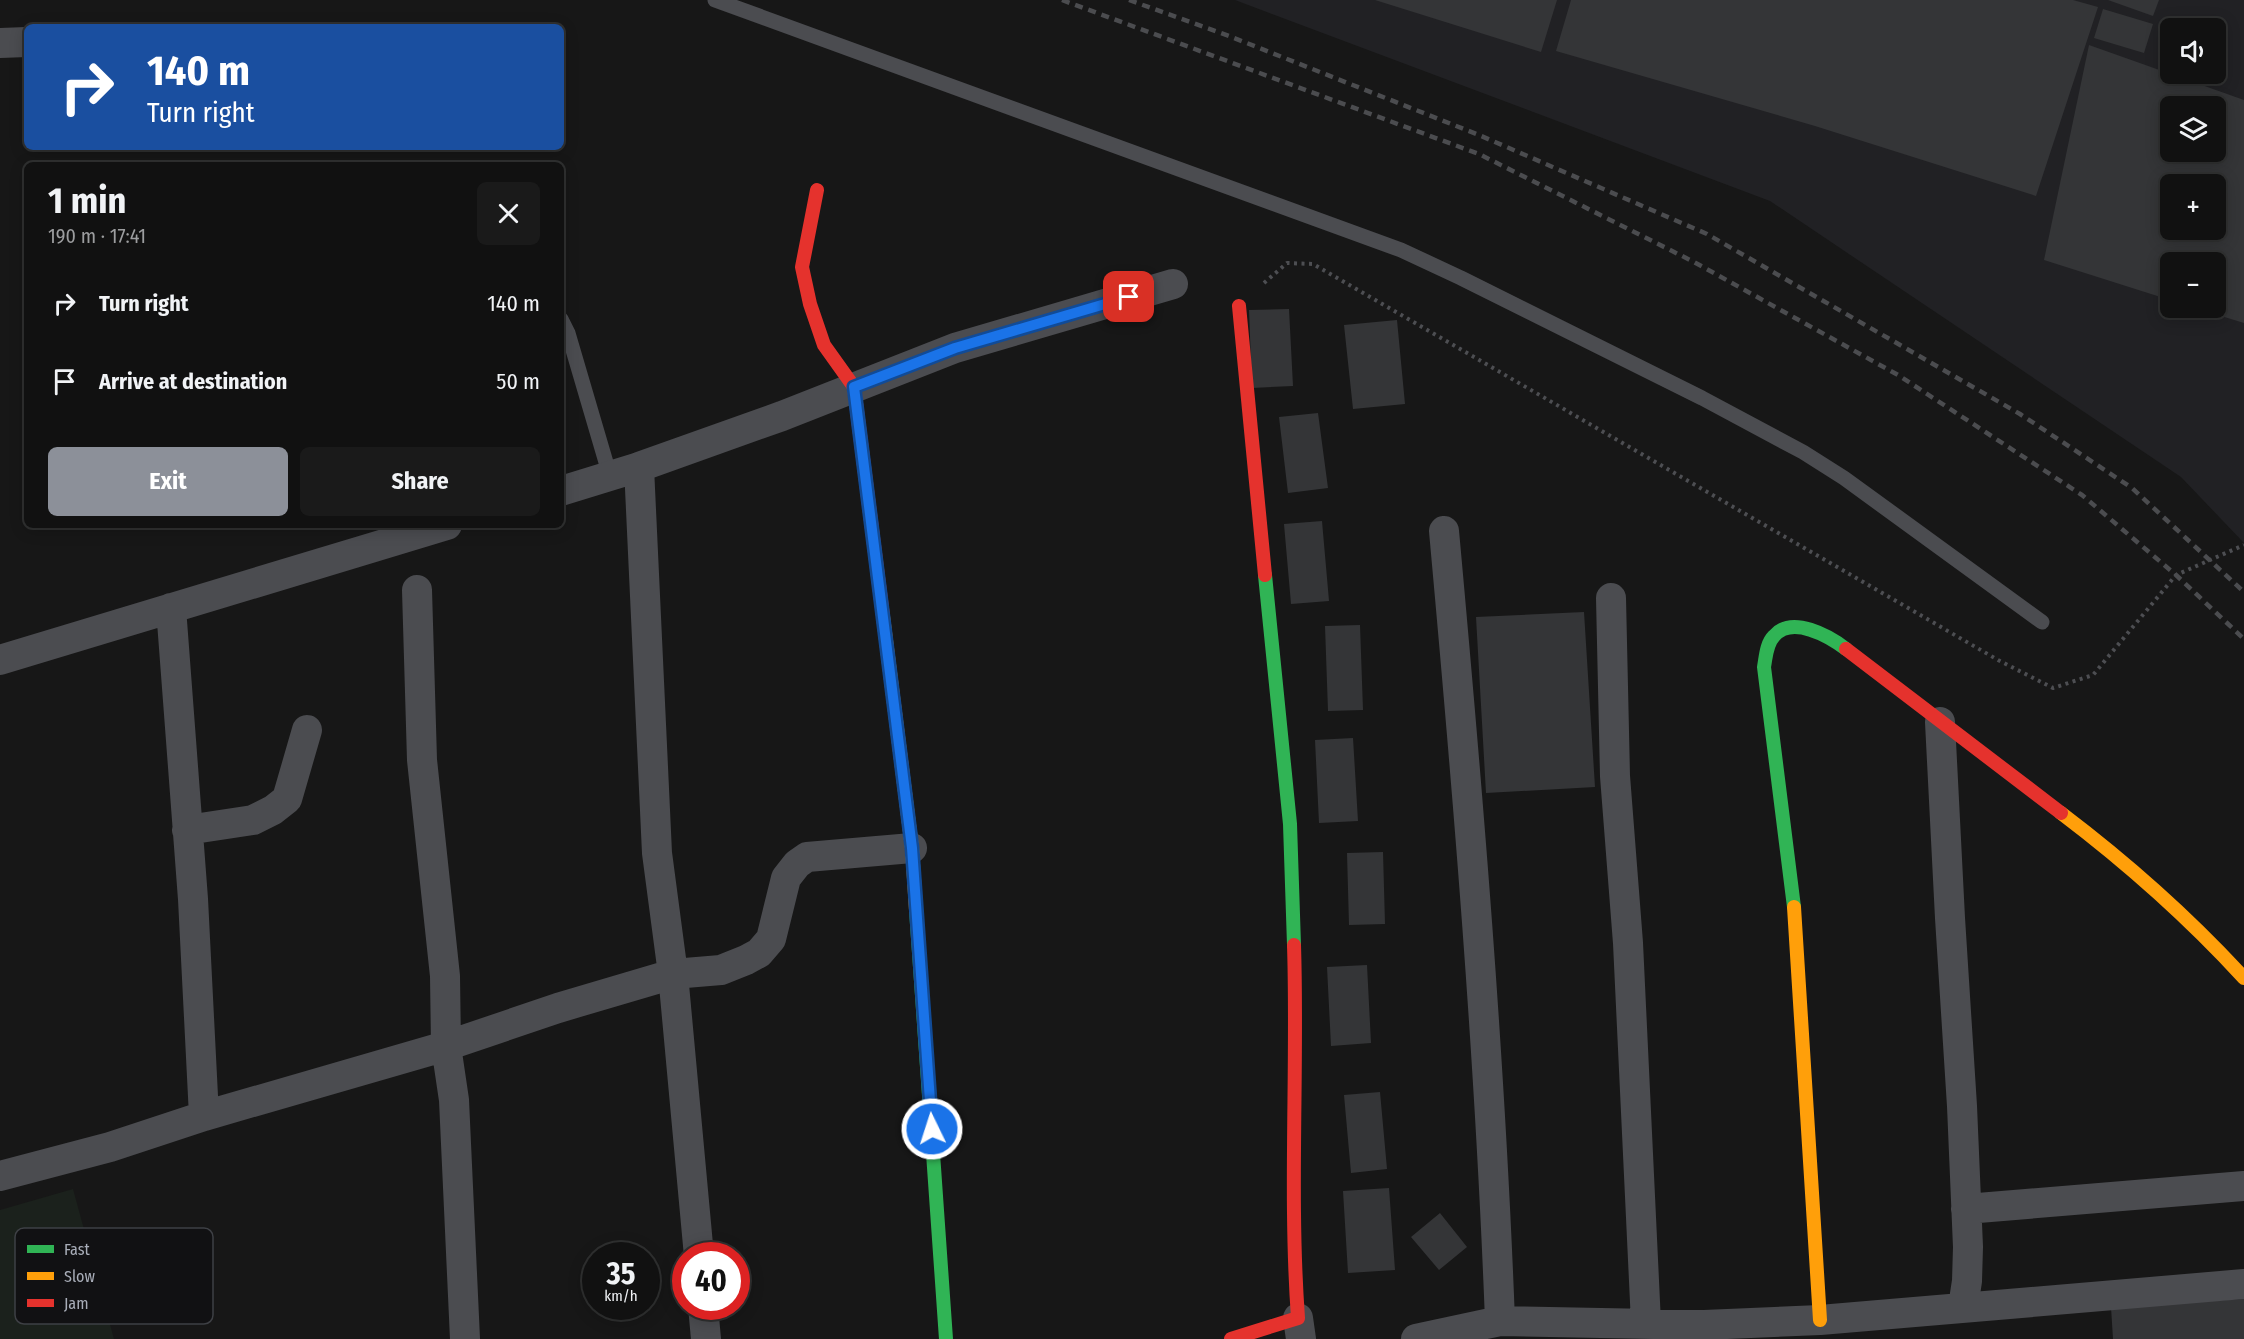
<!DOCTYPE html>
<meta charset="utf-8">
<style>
body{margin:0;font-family:"Fira Sans Condensed",sans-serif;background:#1a1a1a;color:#f1f3f6;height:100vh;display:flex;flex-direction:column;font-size:22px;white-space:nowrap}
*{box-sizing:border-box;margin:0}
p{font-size:20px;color:#9c9d9f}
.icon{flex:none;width:33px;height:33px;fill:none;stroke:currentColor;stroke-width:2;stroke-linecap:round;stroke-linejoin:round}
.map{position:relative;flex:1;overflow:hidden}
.panel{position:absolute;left:24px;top:162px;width:540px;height:366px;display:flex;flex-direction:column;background:#111;border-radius:9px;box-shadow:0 3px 15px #0003,0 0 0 2px #303131}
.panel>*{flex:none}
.guide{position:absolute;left:24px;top:24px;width:540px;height:126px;border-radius:9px;box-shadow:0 3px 15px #0003,0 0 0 2px #303131;background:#1a4fa0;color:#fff;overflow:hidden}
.controls{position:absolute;left:2160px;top:18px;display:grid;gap:12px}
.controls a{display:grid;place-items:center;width:66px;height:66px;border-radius:9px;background:#111;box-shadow:0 3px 15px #0003,0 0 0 2px #303131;font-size:30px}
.speed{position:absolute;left:582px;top:1242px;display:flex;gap:12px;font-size:30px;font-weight:700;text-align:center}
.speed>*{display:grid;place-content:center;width:78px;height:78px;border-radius:50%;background:#111;box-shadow:0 3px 15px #0003,0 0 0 2px #303131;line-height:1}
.speed small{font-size:15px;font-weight:400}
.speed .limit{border:9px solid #d22;background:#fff;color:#111}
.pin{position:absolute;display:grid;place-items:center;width:51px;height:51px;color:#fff;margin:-26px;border-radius:12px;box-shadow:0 3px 9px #0006}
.me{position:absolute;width:66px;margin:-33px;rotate:356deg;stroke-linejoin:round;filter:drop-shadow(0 0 4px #0008)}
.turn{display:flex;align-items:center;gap:21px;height:126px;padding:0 24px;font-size:27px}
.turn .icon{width:78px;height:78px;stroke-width:2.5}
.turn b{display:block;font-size:42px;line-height:51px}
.round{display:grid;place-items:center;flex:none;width:63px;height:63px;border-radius:9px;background:#1a1a1a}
.head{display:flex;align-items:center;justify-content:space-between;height:102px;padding:0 24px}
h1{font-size:36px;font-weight:700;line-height:45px}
.button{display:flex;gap:12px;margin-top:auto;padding:12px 24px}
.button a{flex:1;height:69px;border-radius:9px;background:#8c9099;color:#fff;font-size:24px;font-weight:700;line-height:69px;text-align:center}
.button a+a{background:#1a1a1a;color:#f1f3f6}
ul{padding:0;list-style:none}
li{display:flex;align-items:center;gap:18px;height:78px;padding:0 24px}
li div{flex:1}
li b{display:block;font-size:22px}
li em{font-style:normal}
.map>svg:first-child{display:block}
.built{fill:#212124;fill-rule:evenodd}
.green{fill:#1b211c}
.building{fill:#343537;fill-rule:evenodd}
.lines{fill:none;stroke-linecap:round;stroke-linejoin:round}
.path{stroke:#4d4e52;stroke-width:4;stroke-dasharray:3 4.5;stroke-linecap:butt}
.lane{stroke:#4b4c50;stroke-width:15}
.street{stroke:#4b4c50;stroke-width:30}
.fast{stroke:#30b455;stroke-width:14}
.slow{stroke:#ff9f0a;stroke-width:14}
.jam{stroke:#e5322d;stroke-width:14}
.rail{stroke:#4b4c4f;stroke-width:4.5;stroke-dasharray:8 6;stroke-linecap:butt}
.route-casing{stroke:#114b97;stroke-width:15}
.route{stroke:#1a73e8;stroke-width:10}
.key{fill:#111113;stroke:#3e4045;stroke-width:1.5}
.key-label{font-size:16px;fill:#a8adb8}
</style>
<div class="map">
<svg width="2244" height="1339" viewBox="0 0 2244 1339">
<rect width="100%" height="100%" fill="#171717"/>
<!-- built -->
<path class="built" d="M1235 0H2244V543L2181 477 1770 201ZM2170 28H2216V74H2170ZM2170 106H2216V152H2170ZM2170 184H2216V230H2170ZM2170 262H2216V308H2170Z"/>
<!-- green -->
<path class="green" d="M73 1189 114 1339H0V1210Z"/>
<!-- building -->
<path class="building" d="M1375 0H1557L1541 52Z
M1571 0H2073L2098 7 2036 196 1815 126 1556 51Z
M2108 0H2159L2153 16Z
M2103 9 2153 24 2144 53 2094 38Z
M2089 45 2244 100V323L2195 308H2216V262H2170V300L2044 260ZM2170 106H2216V152H2170ZM2170 184H2216V230H2170Z
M1289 309 1293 386 1252 388 1249 310Z
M1397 320 1405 404 1353 409 1344 325Z
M1318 413 1328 488 1288 493 1279 417Z
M1322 521 1329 601 1291 604 1284 524Z
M1584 612 1595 787 1486 793 1476 617Z
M1360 625 1363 710 1328 711 1325 626Z
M1353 738 1358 821 1319 823 1315 740Z
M1383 852 1385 924 1349 925 1347 853Z
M1367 965 1371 1043 1331 1046 1327 967Z
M1380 1092 1387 1169 1351 1173 1344 1095Z
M1389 1188 1395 1270 1348 1273 1343 1191Z
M1440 1213 1467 1247 1439 1270 1411 1237Z
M2244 1299V1339H2113L2111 1307Z"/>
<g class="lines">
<!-- path -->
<path class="path" d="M1264 283 1287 263 1313 264 1998 660 2053 688 2093 675 2176 575 2244 545"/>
<!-- lane -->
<path class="lane" d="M715 0 1401 250 1461 278 1702 398 1803 452 1844 478 2042 622
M561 319 568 333 610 476"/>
<!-- street -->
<path class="street" d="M0 43 27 42
M639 467 657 853 673 974 699 1256
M561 491 639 467 782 416 955 348 1173 284
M1444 531C1468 794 1490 1057 1500 1321
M417 590 422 760 445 976 446 1046 454 1100 465 1339
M1611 598 1615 776 1628 943 1646 1323
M171 608 193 899 204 1116
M0 660 447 525
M1940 722 1950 918 1962 1106 1968 1247 1967 1281 1963 1307
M187 830 253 820 273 810 287 799 307 730
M0 1176 110 1147 204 1116 446 1046 558 1008 673 974 721 970 746 960 759 953 771 939 786 878 797 864 807 857 912 848
M1966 1209 2244 1186
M703 1306 706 1339
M1298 1318 1301 1339
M1416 1339 1500 1321 1704 1325 1820 1320 2244 1284"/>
<!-- fast -->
<path class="fast" d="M1265 575 1290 824 1294 945
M1794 907 1764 667C1766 657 1766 644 1774 636 1792 615 1829 636 1846 649
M916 910 946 1339"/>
<!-- slow -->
<path class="slow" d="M883 616 912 848 916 910
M2061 813C2127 863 2188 917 2244 978
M1794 907 1820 1320"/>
<!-- jam -->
<path class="jam" d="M817 190 802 267 810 304 824 345 854 387 883 616
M1239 306 1265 575
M1846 649 2061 813
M1231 1339 1298 1318C1289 1194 1298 1069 1294 945"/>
<!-- rail -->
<path class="rail" d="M1062 0 1479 154 1694 262 1898 375 2082 495 2176 575 2244 639
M1129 0 1229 36 1479 135 1707 234 2020 414 2132 488 2244 592"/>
</g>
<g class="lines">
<defs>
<path id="route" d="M932 1129 912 848 854 387 955 348 1129 297"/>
</defs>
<!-- route casing -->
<use href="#route" class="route-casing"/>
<!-- route -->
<use href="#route" class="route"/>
</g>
<!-- legend -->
<rect x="15" y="1228" width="198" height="96" rx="9" class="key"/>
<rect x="27" y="1245" width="27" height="8" fill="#30b455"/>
<rect x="27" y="1272" width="27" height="8" fill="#ff9f0a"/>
<rect x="27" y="1299" width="27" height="8" fill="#e5322d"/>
<g class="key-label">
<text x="64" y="1255">Fast</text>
<text x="64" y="1282">Slow</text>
<text x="64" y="1309">Jam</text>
</g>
</svg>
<div class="controls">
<a><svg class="icon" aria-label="sound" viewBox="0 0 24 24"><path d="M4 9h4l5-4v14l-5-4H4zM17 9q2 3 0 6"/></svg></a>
<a><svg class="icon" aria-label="layers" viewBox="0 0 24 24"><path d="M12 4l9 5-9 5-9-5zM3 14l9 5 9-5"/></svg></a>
<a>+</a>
<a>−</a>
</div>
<div class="speed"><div>35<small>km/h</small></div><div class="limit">40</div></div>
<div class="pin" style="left:1129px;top:297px;background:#d93025"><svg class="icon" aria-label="arrive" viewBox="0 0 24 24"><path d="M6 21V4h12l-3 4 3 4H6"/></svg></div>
<svg class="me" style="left:932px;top:1129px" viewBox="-20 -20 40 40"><circle r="17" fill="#1a73e8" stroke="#fff" stroke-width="3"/><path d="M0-11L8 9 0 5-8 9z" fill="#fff"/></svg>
<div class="guide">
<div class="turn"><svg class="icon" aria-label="right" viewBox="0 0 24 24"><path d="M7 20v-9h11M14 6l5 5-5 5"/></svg><div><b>140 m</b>Turn right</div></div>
</div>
<section class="panel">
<div class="head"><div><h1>1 min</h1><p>190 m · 17:41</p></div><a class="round"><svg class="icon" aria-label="close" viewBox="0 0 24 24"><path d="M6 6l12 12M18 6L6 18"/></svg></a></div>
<ul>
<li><svg class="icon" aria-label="right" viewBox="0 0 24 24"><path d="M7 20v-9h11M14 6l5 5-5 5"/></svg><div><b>Turn right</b></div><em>140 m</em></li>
<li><svg class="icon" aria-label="arrive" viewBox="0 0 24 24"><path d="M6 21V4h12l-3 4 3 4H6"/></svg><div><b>Arrive at destination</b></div><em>50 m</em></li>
</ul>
<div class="button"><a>Exit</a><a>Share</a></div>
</section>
</div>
